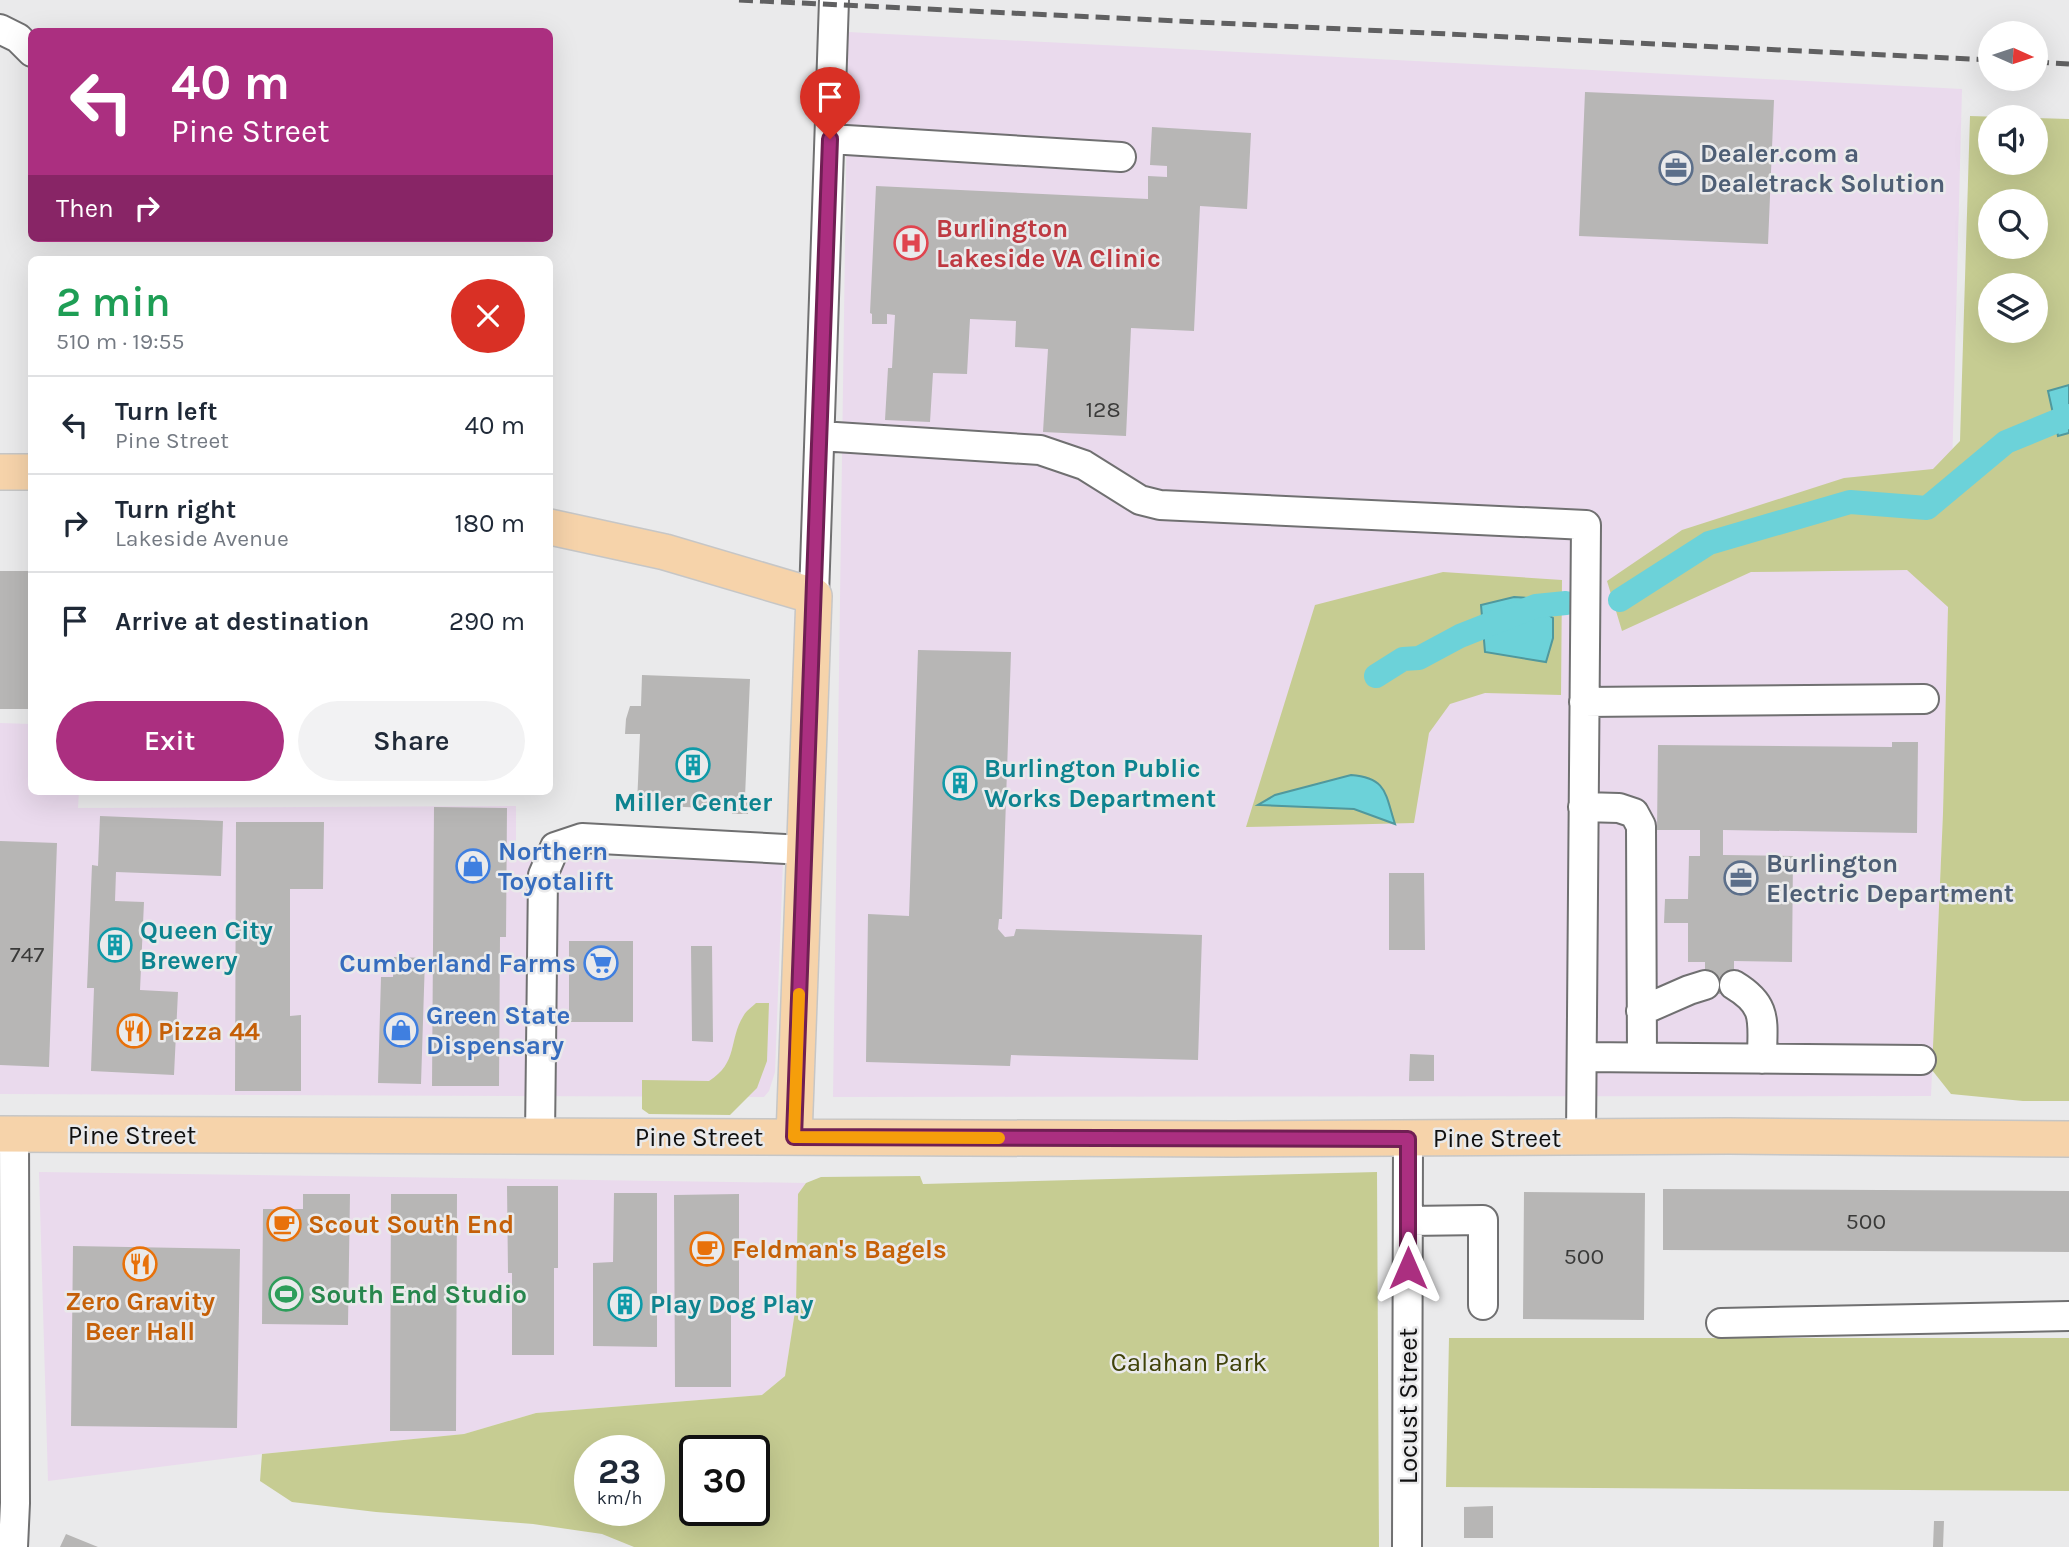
<!DOCTYPE html>
<meta charset="utf-8">
<style>
body{margin:0;font-family:Karla,sans-serif;background:#f2f2f3;color:#1f2937;height:100vh;display:flex;flex-direction:column;font-size:26px;white-space:nowrap}
*{box-sizing:border-box;margin:0}
p{font-size:23px;color:#747a83}
.icon{flex:none;width:38px;height:38px;fill:none;stroke:currentColor;stroke-width:2;stroke-linecap:round;stroke-linejoin:round}
.map{position:relative;flex:1;overflow:hidden}
.details{position:absolute;left:28px;top:256px;width:525px;height:539px;display:flex;flex-direction:column;background:#fff;border-radius:10px;box-shadow:0 7px 28px #0002}
.details>*{flex:none}
.guide{position:absolute;left:28px;top:28px;width:525px;height:214px;border-radius:10px;box-shadow:0 7px 28px #0002;background:#ab2f80;color:#fff;overflow:hidden}
.needle{width:46px;rotate:93deg}
.fabs{position:absolute;left:1978px;top:21px;display:grid;gap:14px}
.fabs a{display:grid;place-items:center;width:70px;height:70px;border-radius:50%;background:#fff;box-shadow:0 7px 28px #0002;font-size:35px}
.speed{position:absolute;left:574px;top:1435px;display:flex;gap:14px;font-size:35px;font-weight:700;text-align:center}
.speed>*{display:grid;place-content:center;width:91px;height:91px;border-radius:50%;background:#fff;box-shadow:0 7px 28px #0002;line-height:1}
.speed small{font-size:18px;font-weight:400}
.speed .limit{border:4px solid #111;border-radius:10px;background:#fff;color:#111}
.pin{position:absolute;display:grid;place-items:center;width:60px;height:60px;color:#fff;margin:-72px -30px;border-radius:50% 50% 50% 0;rotate:-45deg;box-shadow:0 0 7px #0007}
.pin .icon{rotate:45deg}
.me{position:absolute;width:77px;margin:-38px;rotate:0deg;stroke-linejoin:round;filter:drop-shadow(0 0 5px #0008)}
.turn{display:flex;align-items:center;gap:24px;height:147px;padding:0 28px;font-size:32px}
.turn .icon{width:91px;height:91px;stroke-width:2.5}
.turn b{display:block;font-size:49px;line-height:60px}
.then{display:flex;align-items:center;height:66px;padding:0 28px;background:#0003;gap:14px;font-size:26px}
.round{display:grid;place-items:center;flex:none;width:74px;height:74px;border-radius:37px;background:#f2f2f3}
.summary{display:flex;align-items:center;justify-content:space-between;height:119px;padding:0 28px}
h1{font-size:42px;font-weight:600;line-height:52px;color:#1e9e55}
.button{display:flex;gap:14px;margin-top:auto;padding:14px 28px}
.button a{flex:1;height:80px;border-radius:42px;background:#ab2f80;color:#fff;font-size:28px;font-weight:600;line-height:80px;text-align:center}
.button a+a{background:#f2f2f3;color:#1f2937}
ul{padding:0;list-style:none}
li{display:flex;align-items:center;gap:21px;height:98px;padding:0 28px;border-top:2px solid #e0e1e3}
li div{flex:1}
li b{display:block;font-size:26px}
li em{font-style:normal}
.map>svg:first-child{display:block}
.commercial{fill:#eadaed}
.green{fill:#c6cc92;fill-rule:evenodd}
.water{fill:#6cd2d9;stroke:#50989d;stroke-width:2}
.lines{fill:none;stroke-linecap:round;stroke-linejoin:round}
.canal{stroke:#6cd2d9;stroke-width:24}
.building{fill:#b7b6b5}
.minor-casing{stroke:#707071;stroke-width:32}
.major-casing{stroke:#c6c6c6;stroke-width:38}
.minor{stroke:#fff;stroke-width:28}
.major{stroke:#f6d3aa;stroke-width:35}
.rail{stroke:#606061;stroke-width:5;stroke-dasharray:14 7;stroke-linecap:butt}
.route-casing{stroke:#6f1f53;stroke-width:18}
.route{stroke:#ab2f80;stroke-width:12}
.slow{stroke:#f59e0b;stroke-width:12}
.labels{text-anchor:middle;stroke-width:5;stroke-linejoin:round;paint-order:stroke}
.number-label{font-size:23px;fill:#3a3a39}
.service-label{font-size:26px;font-weight:bold;fill:#4e5e75;stroke:#eaeaeb;text-anchor:start}
.health-label{font-size:26px;font-weight:bold;fill:#be3a42;stroke:#eaeaeb;text-anchor:start}
.culture-label{font-size:26px;font-weight:bold;fill:#0d838f;stroke:#eaeaeb;text-anchor:start}
.shop-label{font-size:26px;font-weight:bold;fill:#366cbe;stroke:#eaeaeb;text-anchor:start}
.food-label{font-size:26px;font-weight:bold;fill:#c56008;stroke:#eaeaeb;text-anchor:start}
.street-label{font-size:26px;fill:#101010;stroke:#eaeaeb}
.leisure-label{font-size:26px;font-weight:bold;fill:#27864d;stroke:#eaeaeb;text-anchor:start}
.park-label{font-size:26px;fill:#3f4209;stroke:#eaeaeb}
</style>
<div class="map">
<svg width="2069" height="1547" viewBox="0 0 2069 1547">
<rect width="100%" height="100%" fill="#eaeaeb"/>
<!-- commercial -->
<path class="commercial" d="M848 32 1962 89 1943 813 1931 1096 833 1097Z
M0 723 31 724 32 791H79L78 808 516 806V858L783 861 775 1072 769 1091 764 1097 0 1094Z
M39 1172 806 1183 798 1194 796 1305 785 1376 762 1395 536 1413 464 1434 262 1454 48 1481Z"/>
<!-- green -->
<path class="green" d="M1970 116 2002 117H1990V163H2035V118L2069 119V385L2049 391 2058 436 2069 433V1101H2023L1951 1094 1932 1070 1943 813 1948 607 1907 570 1751 572 1622 631 1607 581 1682 530 1844 478 1933 469 1960 441ZM1990 201H2035V247H1990ZM1990 285H2035V331H1990Z
M1443 572 1562 580 1561 695 1485 693 1450 704 1429 733 1414 823 1246 827 1315 605Z
M756 1003H769L767 1061 757 1088 730 1115 649 1114 642 1109V1080L709 1081C739 1062 728 1040 744 1015 746 1011 752 1007 756 1003Z
M1377 1172 1379 1547H634L602 1534 533 1524 376 1512 292 1502 260 1481 262 1454 464 1434 536 1413 762 1395 785 1376 796 1305 798 1194 806 1183 821 1177 920 1176 923 1184ZM590 1451H649V1510H590ZM695 1451H754V1510H695Z
M1449 1338H2069V1491L1446 1487Z"/>
<!-- water -->
<path class="water" d="M2069 385V433L2058 436 2048 391Z
M1514 597 1545 599 1544 612 1553 618V638L1546 662 1485 652 1481 605Z
M1351 775C1387 778 1385 793 1395 824L1354 809 1258 805 1275 795Z"/>
<g class="lines">
<!-- canal -->
<path class="canal" d="M1620 600 1709 543 1850 502 1927 508 2006 442 2069 416
M1376 676 1403 659 1419 658 1460 636 1536 606 1566 603"/>
</g>
<!-- building -->
<path class="building" d="M1585 92 1774 100 1768 244 1579 236Z
M1152 127 1251 133 1247 209 1200 206 1194 331 1131 328 1126 436 1043 432 1048 349 1015 347 1016 321 970 319 967 374 933 373 930 422 885 420 888 368H892L895 315 887 314V324H872V314L870 313 876 186 1148 199V176L1167 177V166L1150 165Z
M0 571H32V709H0Z
M918 650 1011 652 1002 919H999L998 929 1005 937 1014 936 1016 929 1202 935 1198 1060 1011 1055 1010 1066 866 1062 868 914 909 916Z
M642 675 750 679 745 797H749L748 814H732V809L637 805 640 734H625L626 719 630 706H641Z
M1892 742H1918L1917 833 1723 830V855L1793 856 1792 962 1734 961V994H1705V962H1688V923H1664L1665 899H1688L1689 856H1700V830H1657L1658 745 1892 747Z
M434 807 507 808 506 937H500L499 1086H432Z
M100 816 223 821 221 876 116 872 115 901 144 902 140 990 178 992 174 1075 91 1071 94 988H87L92 865 98 866Z
M236 822H324L323 889H290V1016L301 1015V1091H235Z
M0 841 57 843 49 1067 0 1065Z
M1389 873H1424L1425 950H1389Z
M569 941H633V1022H569Z
M691 946H712L713 1042 692 1041Z
M394 957 425 958 421 1084 378 1083 381 977H393Z
M1410 1054 1434 1055V1081H1409Z
M507 1186H558V1268H554V1355H512V1273H508Z
M1663 1189 2069 1191V1252L1663 1250Z
M1524 1192 1645 1193 1644 1320 1523 1319Z
M614 1193H657V1347L593 1346V1263L613 1262Z
M303 1194H350L348 1325 262 1324 263 1209H303Z
M391 1194H457L456 1431H390Z
M739 1194V1303L731 1304V1387H675L674 1195Z
M73 1246 240 1249 237 1428 71 1426Z
M1493 1506V1538H1464V1507Z
M1934 1521H1944L1943 1547H1933Z
M66 1534 98 1547H60Z"/>
<g class="lines">
<defs>
<path id="minor" d="M0 29 18 38 32 52
M830 139 1121 157
M820 436 1040 450 1084 465 1140 500 1160 505 1586 525 1581 1137
M814 596 834 0
M1584 702 1924 699
M1583 807 1619 808 1634 813 1641 826 1642 1057
M1734 985C1769 1006 1762 1022 1762 1059
M1641 1011 1689 990 1705 985
M1582 1057 1921 1060
M540 1136 543 875 555 847 582 838 804 850
M1408 1221 1483 1220V1305
M1721 1323 2069 1316
M13 1547 15 1503 14 1134
M1407 1547 1408 1139"/>
<path id="major" d="M0 472H32
M550 527 665 552 814 596 794 1137
M0 1134 1233 1139 1729 1136 2069 1139"/>
</defs>
<!-- minor casing -->
<use href="#minor" class="minor-casing"/>
<!-- major casing -->
<use href="#major" class="major-casing"/>
<!-- minor -->
<use href="#minor" class="minor"/>
<!-- major -->
<use href="#major" class="major"/>
<!-- rail -->
<path class="rail" d="M739 0 1990 60
M2035 62 2069 64"/>
</g>
<g class="lines">
<defs>
<path id="route" d="M830 139 794 1137 1408 1139V1268"/>
</defs>
<!-- route casing -->
<use href="#route" class="route-casing"/>
<!-- route -->
<use href="#route" class="route"/>
<!-- slow -->
<path class="slow" d="M799 994 794 1137 999 1138"/>
</g>
<!-- icons -->
<defs>
<symbol id="office-ring" viewBox="-11 -11 22 22"><circle r="9.5" fill="#eaeaeb" stroke="#5c6f8a" stroke-width="1.5"/><path d="M-6-3h4V-5.5h4V-3h4V5H-6ZM-1-4.5V-3h2v-1.5ZM-6 0V1H6V0Z" fill="#5c6f8a"/></symbol>
<symbol id="hospital-ring" viewBox="-11 -11 22 22"><circle r="9.5" fill="#eaeaeb" stroke="#e0444e" stroke-width="1.5"/><path d="M-5-5h3v3.5h4V-5h3V5h-3V1.5h-4V5h-3Z" fill="#e0444e"/></symbol>
<symbol id="building-ring" viewBox="-11 -11 22 22"><circle r="9.5" fill="#eaeaeb" stroke="#0f9aa8" stroke-width="1.5"/><path d="M-4-6H4V6H1V3H-1V6H-4ZM-2.5-4.3h1.7v1.8h-1.7ZM.8-4.3h1.7v1.8H.8ZM-2.5-1h1.7V.8h-1.7ZM.8-1h1.7V.8H.8Z" fill="#0f9aa8"/></symbol>
<symbol id="shop-ring" viewBox="-11 -11 22 22"><circle r="9.5" fill="#eaeaeb" stroke="#3f7fe0" stroke-width="1.5"/><path d="M-5-2.5h2.3a2.7 3.5 0 0 1 5.4 0H5L5.5 6h-11ZM-1.5-2.5h3a1.5 2.3 0 0 0-3 0Z" fill="#3f7fe0"/></symbol>
<symbol id="supermarket-ring" viewBox="-11 -11 22 22"><circle r="9.5" fill="#eaeaeb" stroke="#3f7fe0" stroke-width="1.5"/><path d="M-6-5.5h2.5l.6 2H6L4.5 2H-2.5L-4.4-4H-6ZM-1.5 3.2a1.3 1.3 0 1 0 .1 0ZM3 3.2a1.3 1.3 0 1 0 .1 0Z" fill="#3f7fe0"/></symbol>
<symbol id="restaurant-ring" viewBox="-11 -11 22 22"><circle r="9.5" fill="#eaeaeb" stroke="#e8710a" stroke-width="1.5"/><path d="M-5-6h1v4h1v-4h1v4h1v-4h1v5L-1.5 .5V6h-2V.5L-5-1ZM5-6V6H3V1.5H1.5Q1.5-4 5-6Z" fill="#e8710a"/></symbol>
<symbol id="cafe-ring" viewBox="-11 -11 22 22"><circle r="9.5" fill="#eaeaeb" stroke="#e8710a" stroke-width="1.5"/><path d="M-5.5-4.5H6V0H3Q3 3.5 0 3.5H-2.5Q-5.5 3.5-5.5 0ZM3-3.2v2h1.7v-2ZM-6 4.5H4V6H-6Z" fill="#e8710a"/></symbol>
<symbol id="stadium-ring" viewBox="-11 -11 22 22"><circle r="9.5" fill="#eaeaeb" stroke="#2e9e5b" stroke-width="1.5"/><path d="M0-5a6.5 5 0 1 0 0 10a6.5 5 0 1 0 0-10ZM-3.5-1.8h7v3.6h-7Z" fill="#2e9e5b"/></symbol>
</defs>
<g fill-rule="evenodd">
<use href="#office-ring" x="1657" y="149" width="38" height="38"/>
<use href="#hospital-ring" x="892" y="224" width="38" height="38"/>
<use href="#building-ring" x="674" y="746" width="38" height="38"/>
<use href="#building-ring" x="941" y="764" width="38" height="38"/>
<use href="#shop-ring" x="454" y="847" width="38" height="38"/>
<use href="#office-ring" x="1722" y="859" width="38" height="38"/>
<use href="#building-ring" x="96" y="926" width="38" height="38"/>
<use href="#supermarket-ring" x="582" y="944" width="38" height="38"/>
<use href="#shop-ring" x="382" y="1011" width="38" height="38"/>
<use href="#restaurant-ring" x="115" y="1012" width="38" height="38"/>
<use href="#cafe-ring" x="265" y="1205" width="38" height="38"/>
<use href="#cafe-ring" x="688" y="1230" width="38" height="38"/>
<use href="#restaurant-ring" x="121" y="1245" width="38" height="38"/>
<use href="#stadium-ring" x="267" y="1275" width="38" height="38"/>
<use href="#building-ring" x="606" y="1285" width="38" height="38"/>
</g>
<g class="labels">
<!-- number labels -->
<g class="number-label">
<text x="1103" y="417">128</text>
<text x="27" y="962">747</text>
<text x="1866" y="1229">500</text>
<text x="1584" y="1264">500</text>
</g>
<!-- service labels -->
<g class="service-label">
<text x="1700" y="162">Dealer.com a<tspan x="1700" dy="30">Dealetrack Solution</tspan></text>
<text x="1766" y="872">Burlington<tspan x="1766" dy="30">Electric Department</tspan></text>
</g>
<!-- health labels -->
<g class="health-label">
<text x="936" y="237">Burlington<tspan x="936" dy="30">Lakeside VA Clinic</tspan></text>
</g>
<!-- culture labels -->
<g class="culture-label">
<text x="984" y="777">Burlington Public<tspan x="984" dy="30">Works Department</tspan></text>
<text x="693" y="811" text-anchor="middle">Miller Center</text>
<text x="140" y="939">Queen City<tspan x="140" dy="30">Brewery</tspan></text>
<text x="650" y="1313">Play Dog Play</text>
</g>
<!-- shop labels -->
<g class="shop-label">
<text x="498" y="860">Northern<tspan x="498" dy="30">Toyotalift</tspan></text>
<text x="576" y="972" text-anchor="end">Cumberland Farms</text>
<text x="426" y="1024">Green State<tspan x="426" dy="30">Dispensary</tspan></text>
</g>
<!-- food labels -->
<g class="food-label">
<text x="158" y="1040">Pizza 44</text>
<text x="308" y="1233">Scout South End</text>
<text x="732" y="1258">Feldman's Bagels</text>
<text x="140" y="1310" text-anchor="middle">Zero Gravity<tspan x="140" dy="30">Beer Hall</tspan></text>
</g>
<!-- street labels -->
<g class="street-label">
<text x="132" y="1144">Pine Street</text>
<text x="699" y="1146">Pine Street</text>
<text x="1497" y="1147">Pine Street</text>
<text transform="translate(1408 1406) rotate(-90)" y="9">Locust Street</text>
</g>
<!-- leisure labels -->
<g class="leisure-label">
<text x="310" y="1303">South End Studio</text>
</g>
<!-- park labels -->
<g class="park-label">
<text x="1189" y="1371">Calahan Park</text>
</g>
</g>
</svg>
<div class="fabs">
<a><svg class="needle" viewBox="-14 -14 28 28"><path d="M0-13l5 13h-10z" fill="#e53935"/><path d="M0 13l5-13h-10z" fill="#747a83"/></svg></a>
<a><svg class="icon" aria-label="sound" viewBox="0 0 24 24"><path d="M4 9h4l5-4v14l-5-4H4zM17 9q2 3 0 6"/></svg></a>
<a><svg class="icon" aria-label="search" viewBox="0 0 24 24"><circle cx="10" cy="10" r="6"/><path d="M15 15l6 6"/></svg></a>
<a><svg class="icon" aria-label="layers" viewBox="0 0 24 24"><path d="M12 4l9 5-9 5-9-5zM3 14l9 5 9-5"/></svg></a>
</div>
<div class="speed"><div>23<small>km/h</small></div><div class="limit">30</div></div>
<div class="pin" style="left:830px;top:139px;background:#d93025"><svg class="icon" aria-label="arrive" viewBox="0 0 24 24"><path d="M6 21V4h12l-3 4 3 4H6"/></svg></div>
<svg class="me" style="left:1408px;top:1268px" viewBox="-20 -20 40 40"><path d="M0-17L14 15 0 8-14 15z" fill="#ab2f80" stroke="#fff" stroke-width="4"/></svg>
<div class="guide">
<div class="turn"><svg class="icon" aria-label="left" viewBox="0 0 24 24"><path d="M17 20v-9H6M10 6l-5 5 5 5"/></svg><div><b>40 m</b>Pine Street</div></div>
<div class="then">Then<svg class="icon" aria-label="right" viewBox="0 0 24 24"><path d="M7 20v-9h11M14 6l5 5-5 5"/></svg></div>
</div>
<section class="details">
<div class="summary"><div><h1>2 min</h1><p>510 m · 19:55</p></div><a class="round" style="background:#d93025;color:#fff"><svg class="icon" aria-label="close" viewBox="0 0 24 24"><path d="M6 6l12 12M18 6L6 18"/></svg></a></div>
<ul>
<li><svg class="icon" aria-label="left" viewBox="0 0 24 24"><path d="M17 20v-9H6M10 6l-5 5 5 5"/></svg><div><b>Turn left</b><p>Pine Street</p></div><em>40 m</em></li>
<li><svg class="icon" aria-label="right" viewBox="0 0 24 24"><path d="M7 20v-9h11M14 6l5 5-5 5"/></svg><div><b>Turn right</b><p>Lakeside Avenue</p></div><em>180 m</em></li>
<li><svg class="icon" aria-label="arrive" viewBox="0 0 24 24"><path d="M6 21V4h12l-3 4 3 4H6"/></svg><div><b>Arrive at destination</b></div><em>290 m</em></li>
</ul>
<div class="button"><a>Exit</a><a>Share</a></div>
</section>
</div>
